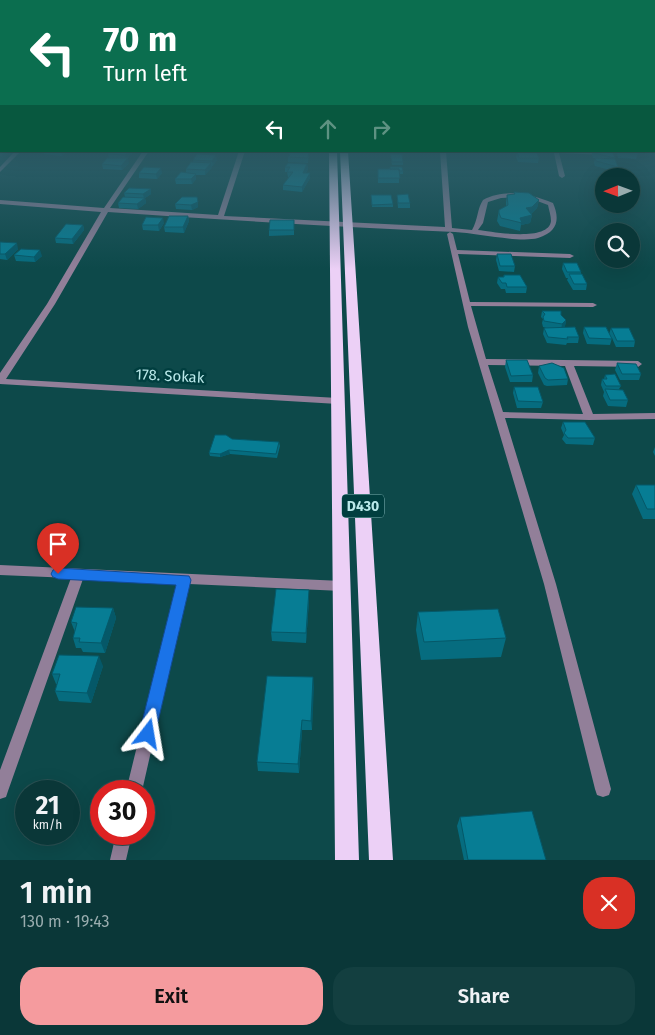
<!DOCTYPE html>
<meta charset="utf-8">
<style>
body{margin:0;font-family:"Fira Sans",sans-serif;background:#133f40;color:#f1f3f6;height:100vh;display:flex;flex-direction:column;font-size:19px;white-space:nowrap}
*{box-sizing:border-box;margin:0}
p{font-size:16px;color:#99acae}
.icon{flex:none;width:28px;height:28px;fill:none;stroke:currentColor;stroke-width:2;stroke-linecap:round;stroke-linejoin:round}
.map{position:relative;height:860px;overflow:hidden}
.sheet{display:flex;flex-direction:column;background:#0a3738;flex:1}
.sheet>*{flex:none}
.banner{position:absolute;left:0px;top:0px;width:655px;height:152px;box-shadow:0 5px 20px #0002,0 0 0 1px #2a5153;background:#0b6e4f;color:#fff;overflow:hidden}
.needle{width:32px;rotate:269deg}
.buttons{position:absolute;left:595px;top:168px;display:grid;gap:10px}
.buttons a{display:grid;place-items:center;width:45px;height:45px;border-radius:50%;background:#0a3738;box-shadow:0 5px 20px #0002,0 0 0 1px #2a5153;font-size:25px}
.speed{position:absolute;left:15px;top:780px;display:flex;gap:10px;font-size:25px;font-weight:700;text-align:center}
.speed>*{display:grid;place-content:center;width:65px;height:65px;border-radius:50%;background:#0a3738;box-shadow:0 5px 20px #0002,0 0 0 1px #2a5153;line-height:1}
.speed small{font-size:12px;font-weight:400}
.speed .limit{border:8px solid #d22;background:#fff;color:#111}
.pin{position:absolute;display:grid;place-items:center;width:42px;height:42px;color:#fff;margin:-51px -21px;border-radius:50% 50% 50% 0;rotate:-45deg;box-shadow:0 0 5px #0007}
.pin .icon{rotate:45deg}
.me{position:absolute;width:55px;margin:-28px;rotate:14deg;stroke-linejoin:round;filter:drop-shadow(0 0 4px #0008)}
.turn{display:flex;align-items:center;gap:18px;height:105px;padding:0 20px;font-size:22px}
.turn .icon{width:65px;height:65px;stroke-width:2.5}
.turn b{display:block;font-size:35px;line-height:42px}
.lanes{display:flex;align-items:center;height:48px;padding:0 20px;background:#0003;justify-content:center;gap:25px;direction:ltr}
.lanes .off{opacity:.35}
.round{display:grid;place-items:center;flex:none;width:52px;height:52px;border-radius:20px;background:#133f40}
.overview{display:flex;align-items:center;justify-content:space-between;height:85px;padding:0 20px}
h1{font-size:30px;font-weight:600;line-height:38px}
.button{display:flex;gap:10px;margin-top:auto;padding:10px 20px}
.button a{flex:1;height:58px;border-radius:20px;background:#f59b9e;color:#111;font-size:20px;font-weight:600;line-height:58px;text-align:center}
.button a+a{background:#133f40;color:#f1f3f6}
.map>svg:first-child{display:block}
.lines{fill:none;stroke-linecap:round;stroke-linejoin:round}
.minor{fill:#927f99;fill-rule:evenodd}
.trunk{fill:#ecd0f6;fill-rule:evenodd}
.wall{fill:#066c7f}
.shaded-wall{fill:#055868}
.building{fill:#077d94;stroke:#055868}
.route{fill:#1a73e8;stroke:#114b97}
.labels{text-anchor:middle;stroke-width:5;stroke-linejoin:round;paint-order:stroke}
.shield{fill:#003e3f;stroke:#82b6b7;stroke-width:1}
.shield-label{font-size:14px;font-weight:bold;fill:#bae9ea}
.street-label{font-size:15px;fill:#bae9ea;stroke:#003e3f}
</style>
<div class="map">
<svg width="655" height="860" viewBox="0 0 655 860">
<rect width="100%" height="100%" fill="#0d494a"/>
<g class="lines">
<!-- minor -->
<path class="minor" d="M15 151H21L0 172V167Z
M143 151H149L110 208 218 215 239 151H245L224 216 445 227 440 151H446L452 228 472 230C478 220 477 209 483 200 505 188 531 194 553 203 560 219 558 232 538 238 519 243 477 233 455 232 340 227 223 220 108 212L55 304 6 379 338 398 343 401 338 404 0 384V373L47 304 101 212 0 204V200L104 208ZM518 197 532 199 548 205C549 210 551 216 551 221 549 242 493 232 478 230L483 223 488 202 501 198Z
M549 151H604L609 153 606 155 559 153 565 176 562 178 559 176 554 153Z
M450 232 453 234 457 250 570 254 574 256 570 258 458 254 470 302 593 303 597 305 593 307 471 306 486 359 638 361 642 364 638 367 574 366 593 414 655 413V419L589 420 505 418 556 584 611 789 609 795 603 797 597 795 595 789 544 584 468 327 447 234ZM488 365 565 366 583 414 503 412Z
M0 565 342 581 346 582 348 586 346 590 342 591 189 584 142 791H126L177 583 83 579 8 791 6 797 0 799V770L71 578 0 575Z
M116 834H132L126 860H110Z"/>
<!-- trunk -->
<path class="trunk" d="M329 151H337L359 860H335Z
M340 151H348L393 860H369Z"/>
</g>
<!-- wall -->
<path class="wall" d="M43 151H67L62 156 44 154Z
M129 151H134H132V154L127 158 129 163 122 170 103 169 102 164 109 158 108 154Z
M289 151H309L308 163 288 162V157L289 156Z
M592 151H612L618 167 617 172 595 166 594 163 595 158H593L592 155Z
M617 151H637L638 154 636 159 618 158 617 153Z
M517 152 539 158 538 163 518 162 516 157Z
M390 154 403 162V165H392Z
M193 160H217L205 175H196V179L192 184H176L175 179 186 173V169L193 162Z
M307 164 308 169 306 173H310V178L302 192 283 190V185L290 177H288L287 172H285V167Z
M378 169 403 171V174H399V183H378Z
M139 173H162L157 179 139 178Z
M514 192 539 200 537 208 531 214 532 215 530 223 521 225 520 231 500 226 497 221 499 210 506 206V202L507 195 514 194Z
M124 193 151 194 145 198 146 203 138 209 119 208 118 203 125 197Z
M371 195 393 204V207H372Z
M397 195 410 203V208H398Z
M197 197 198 207 192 210 176 209 175 204Z
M188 216 189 221 184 233 165 232 164 227Z
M294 220V235L269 236V230Z
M164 223 159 231 143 230 142 225Z
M83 225 84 230 73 244 56 243 55 238Z
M0 242 18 249 7 260 0 259Z
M497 254 515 266 514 272 499 271 496 260Z
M14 255 42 256 35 262 16 261Z
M563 263 581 272V274L587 284 586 290H573L567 280 568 278H566L562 269Z
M504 275 527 287 526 293H506L505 289H501L497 283 498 277H503Z
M542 311 561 315 566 320 565 326 564 327 579 337 578 343H567L566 345 547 343 543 334 544 328H546L543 327 542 323 543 319 541 317Z
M584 327 609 334 611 328 635 341 634 347H616L612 338 610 345 587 344 583 333Z
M506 360 533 375 532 382H510L505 367Z
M617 363 641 374 639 380H620L615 370Z
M539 366 568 379 567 385 547 386 544 385 538 373Z
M605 375 621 386 619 389 628 400 626 407 608 406 603 396 604 392 601 385 602 379H604Z
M514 387 543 402 541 408H517L513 393Z
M563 422 595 438 593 445 566 444 562 439 564 435 561 428Z
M232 439 279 442 280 446 277 458 230 454 220 457 210 456 209 453Z
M655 447V456L653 452Z
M636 485H655V519H643L632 494Z
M309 600 306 643 272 641 271 632Z
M113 608 116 618 105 653 83 652 81 648H76L73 638 75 632 71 622Z
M418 612 506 638 501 657 421 660 416 630Z
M103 666 91 703 59 701 55 691 57 684H56L52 674Z
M313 677 312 730H302L299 773 258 771 257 762Z
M460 817 546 860H464L457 826Z"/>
<!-- shaded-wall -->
<path class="shaded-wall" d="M61 151H67L62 156Z
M129 151H132V154L126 160 125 155Z
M216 155 217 160 213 166 212 161Z
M128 158 129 163 122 170 121 166Z
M211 163 212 168 205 175V170Z
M307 164 308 169 303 178V173Z
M161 168 162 173 157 179 156 174Z
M310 173V178L302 192V187Z
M196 174V179L192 184 191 179Z
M151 189V194L145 198 146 203 138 209 137 204 144 199 143 194Z
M539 200 537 208 531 214 526 208Z
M198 202V207L192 210 191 205Z
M532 215 530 223 521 225 520 218Z
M188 216 189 221 184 233 183 227Z
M163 218 164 223 159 231 158 225Z
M83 225 84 230 73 244 72 239Z
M17 243 18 249 7 260 5 254Z
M40 250 42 256 35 262 34 257Z
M566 320 565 326 561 330 562 324Z
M229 450 230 454 220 457V454Z
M309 590V600L306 643V633Z
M113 608 116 618 105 653 101 643Z
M99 656 103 666 91 703 87 693Z
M313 677 314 687 312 730 311 721Z
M302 720V730L299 773 298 764Z"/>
<!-- building -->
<path class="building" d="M111 151H129L125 155 108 154Z
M289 151H309L308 158 288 157 290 155Z
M593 151H612L615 158 594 153Z
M619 151H637L638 154 619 153Z
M517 152 537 153 539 158H519Z
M197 154 216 155 212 161 193 160Z
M390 154H402L403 162H392Z
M107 158H128L121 166 102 164Z
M595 158 615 159 618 167 596 161Z
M191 162 211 163 205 170 186 169Z
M288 163 307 164 303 173H310L302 187 283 185 293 172H287L290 167H285Z
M144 167 161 168 156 174 139 173Z
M390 167H402L403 171H399V169H390Z
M378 169H399L400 178H378Z
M181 172 196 174 191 179H175Z
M129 188 151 189 143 194 124 193Z
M514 192 529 193 539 200 532 207 526 208 532 215 520 218 522 223 501 218 499 213V210L508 205 507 195 515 194Z
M408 194 410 203H398L397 195Z
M371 195H391L393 204 372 205Z
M123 197 145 198 137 204 118 203Z
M182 197H197L198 202 191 205 175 204Z
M169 216H188L183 227H164Z
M146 217 163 218 158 225H142Z
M270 220H294V230H269Z
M66 224 83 225 72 239 55 238Z
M0 242 17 243 5 254H0Z
M21 249 40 250 34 257 14 255Z
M497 254H511L515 266H500Z
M563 263H577L581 272H567Z
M569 274H582L587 284H574Z
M504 275H520L527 287H507L506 283H502L498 277H504Z
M542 311H561V315L566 320 562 324 544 321 543 317 545 314Z
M575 327 579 337H567L568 339 548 337 544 328Z
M584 327H606L612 339 589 338Z
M611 328H629L635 341H617Z
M506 360H527L533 375 511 376Z
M552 363 564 368 568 379 548 380 545 378 539 366Z
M617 363 636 364 641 374H622Z
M615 374 621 386H606L602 379H607L605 375Z
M514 387H538L543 402 518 401Z
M605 389 623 390 628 400H610Z
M563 422H585L595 438H568L564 433 566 430Z
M215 435H226L232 439 279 442 276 454 229 450 220 454 209 453Z
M636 485H655V509H647Z
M276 589 309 590 306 633 271 632Z
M76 607 113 608 101 643 79 642 80 638H73L77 623 71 622Z
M498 609 506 638 424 642 418 612Z
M59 655 99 656 87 693 55 691 60 674H52Z
M267 676 313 677 311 721 302 720 298 764 257 762Z
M532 811 546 860H468L460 817Z"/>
<!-- sky -->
<linearGradient id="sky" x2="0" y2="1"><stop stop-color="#072829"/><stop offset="0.55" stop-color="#2f5f6b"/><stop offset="1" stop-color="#2f5f6b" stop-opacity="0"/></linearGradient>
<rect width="655" height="269" fill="url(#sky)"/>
<!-- route -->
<path class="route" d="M58 568 189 576 191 580 154 739 148 742 142 739 139 734 176 585 58 579 53 577 51 574 53 570Z"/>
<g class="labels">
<!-- shield labels -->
<rect class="shield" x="342" y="494.5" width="42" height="23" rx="4"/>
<g class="shield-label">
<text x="363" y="511">D430</text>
</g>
<!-- street labels -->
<g class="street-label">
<text transform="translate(170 376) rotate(3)" y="5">178. Sokak</text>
</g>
</g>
</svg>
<div class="buttons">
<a><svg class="needle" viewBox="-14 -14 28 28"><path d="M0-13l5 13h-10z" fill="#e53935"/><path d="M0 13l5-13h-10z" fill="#99acae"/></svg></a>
<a><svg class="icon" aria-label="search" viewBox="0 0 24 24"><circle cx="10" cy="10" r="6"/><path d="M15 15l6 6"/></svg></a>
</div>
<div class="speed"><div>21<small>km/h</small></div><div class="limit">30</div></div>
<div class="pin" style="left:58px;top:574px;background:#d93025"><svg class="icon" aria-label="arrive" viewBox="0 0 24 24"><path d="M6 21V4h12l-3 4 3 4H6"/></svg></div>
<svg class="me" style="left:148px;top:734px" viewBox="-20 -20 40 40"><path d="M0-17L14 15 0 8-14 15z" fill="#1a73e8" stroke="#fff" stroke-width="4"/></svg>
<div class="banner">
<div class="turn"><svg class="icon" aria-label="left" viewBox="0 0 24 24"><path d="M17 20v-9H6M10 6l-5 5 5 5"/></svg><div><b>70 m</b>Turn left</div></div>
<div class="lanes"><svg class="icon" aria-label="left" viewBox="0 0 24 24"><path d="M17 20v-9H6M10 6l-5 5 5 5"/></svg><svg class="icon off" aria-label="ahead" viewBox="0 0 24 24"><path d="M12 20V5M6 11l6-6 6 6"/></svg><svg class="icon off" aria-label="right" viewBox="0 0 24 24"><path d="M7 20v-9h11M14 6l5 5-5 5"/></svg></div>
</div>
</div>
<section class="sheet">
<div class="overview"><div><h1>1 min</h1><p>130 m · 19:43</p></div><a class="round" style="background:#d93025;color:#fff"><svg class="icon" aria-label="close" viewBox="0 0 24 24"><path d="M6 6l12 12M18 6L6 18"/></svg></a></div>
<div class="button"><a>Exit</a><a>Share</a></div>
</section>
